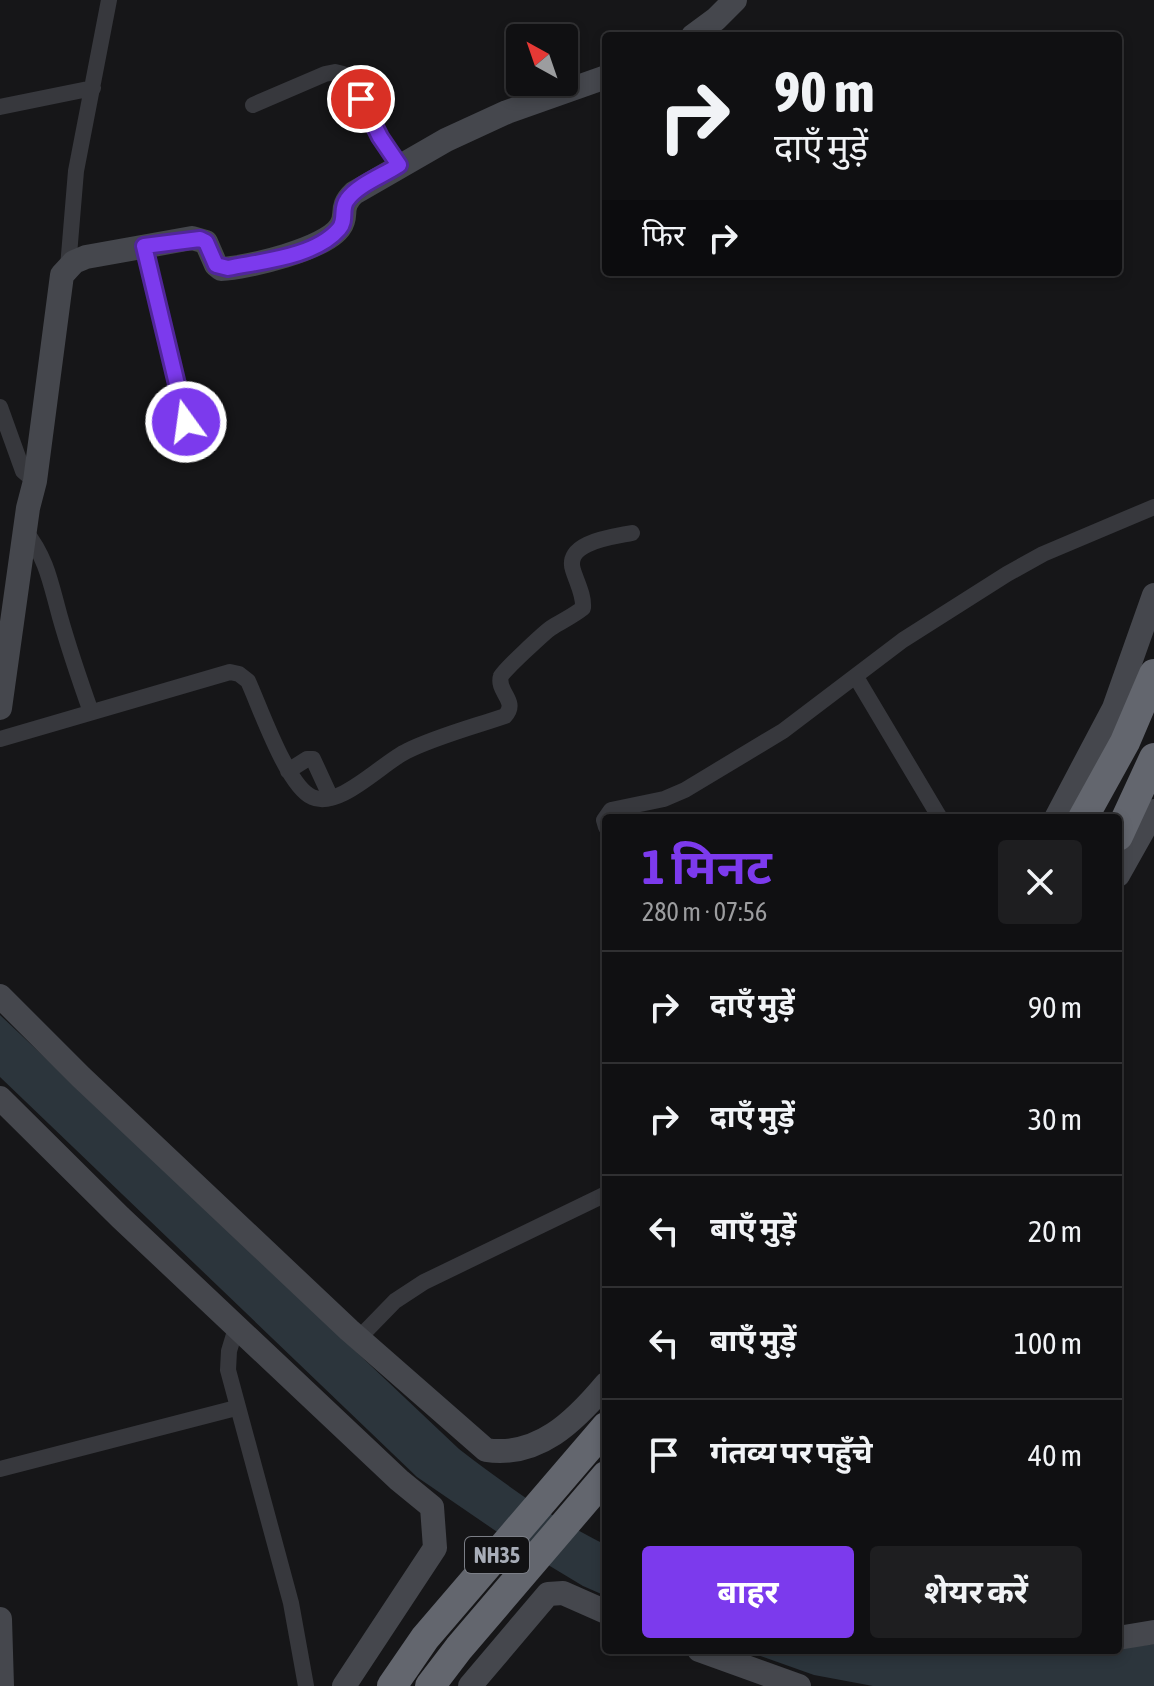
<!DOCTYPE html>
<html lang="hi">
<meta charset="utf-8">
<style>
body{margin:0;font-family:"Asap Condensed","Noto Sans Devanagari",sans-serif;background:#1e1e20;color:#f1f3f6;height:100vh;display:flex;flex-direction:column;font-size:30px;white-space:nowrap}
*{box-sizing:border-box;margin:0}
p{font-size:26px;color:#9c9d9f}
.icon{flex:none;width:44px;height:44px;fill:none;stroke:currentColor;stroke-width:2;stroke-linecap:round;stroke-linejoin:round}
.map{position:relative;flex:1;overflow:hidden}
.panel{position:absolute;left:602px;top:814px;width:520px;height:840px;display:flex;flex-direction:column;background:#101012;border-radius:8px;box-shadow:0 4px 12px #0003,0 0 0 2px #303032}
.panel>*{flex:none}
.top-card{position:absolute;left:602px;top:32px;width:520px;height:244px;border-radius:8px;box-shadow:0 4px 12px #0003,0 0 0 2px #303032;background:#101012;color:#f1f3f6;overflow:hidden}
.needle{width:52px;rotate:320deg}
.fabs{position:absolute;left:506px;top:24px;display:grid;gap:16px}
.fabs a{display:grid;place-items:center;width:72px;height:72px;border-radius:8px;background:#101012;box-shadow:0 4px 12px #0003,0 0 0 2px #303032;font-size:40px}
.pin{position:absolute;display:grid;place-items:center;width:68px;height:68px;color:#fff;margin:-34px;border:4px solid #fff;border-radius:50%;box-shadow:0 2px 8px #0007}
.me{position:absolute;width:88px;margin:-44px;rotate:346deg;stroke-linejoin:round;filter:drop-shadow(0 0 6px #0008)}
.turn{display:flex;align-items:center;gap:28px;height:168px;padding:0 40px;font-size:36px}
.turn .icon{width:104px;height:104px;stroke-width:2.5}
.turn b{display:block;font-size:56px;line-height:68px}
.then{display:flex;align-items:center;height:76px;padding:0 40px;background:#0003;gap:16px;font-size:30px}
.round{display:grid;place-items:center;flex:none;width:84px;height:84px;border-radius:8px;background:#1e1e20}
.head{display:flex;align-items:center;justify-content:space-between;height:136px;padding:0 40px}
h1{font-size:48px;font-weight:700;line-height:60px;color:#7c3aed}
.button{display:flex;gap:16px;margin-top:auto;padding:16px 40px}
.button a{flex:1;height:92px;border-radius:8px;background:#7c3aed;color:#fff;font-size:32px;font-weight:700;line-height:92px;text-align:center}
.button a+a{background:#1e1e20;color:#f1f3f6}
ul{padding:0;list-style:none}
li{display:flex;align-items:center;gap:24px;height:112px;padding:0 40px;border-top:2px solid #303032}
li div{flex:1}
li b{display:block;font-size:30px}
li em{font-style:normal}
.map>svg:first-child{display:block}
.water{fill:#2c353c}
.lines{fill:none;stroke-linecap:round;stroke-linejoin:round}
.street{stroke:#37383d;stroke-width:16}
.secondary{stroke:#45474d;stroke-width:24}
.highway{stroke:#63666e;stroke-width:30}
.route-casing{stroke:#51269a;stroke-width:20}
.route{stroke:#7c3aed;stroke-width:14}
.labels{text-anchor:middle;stroke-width:6;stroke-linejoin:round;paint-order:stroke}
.shield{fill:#111113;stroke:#7b7e86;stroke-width:2}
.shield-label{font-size:22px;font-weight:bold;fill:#a8adb8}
</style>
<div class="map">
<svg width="1154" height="1686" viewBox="0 0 1154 1686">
<rect width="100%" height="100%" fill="#161618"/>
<!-- water -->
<path class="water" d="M0 1015 459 1449C506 1485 553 1519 606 1545V1596L583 1586 525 1551 417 1477 0 1077Z
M1154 1644V1686H873L814 1675 744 1650H957L996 1653 1075 1654Z"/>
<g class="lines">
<!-- street -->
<path class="street" d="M253 105 325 74 335 72 343 74 354 84 380 137 399 165
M0 107 93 88
M144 246 186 422
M68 267 76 171 109 0
M0 407 23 471 35 481
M25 531C47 558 51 585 60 617 69 649 80 681 91 712
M856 677 940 818
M0 739 230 672 239 674 248 681C260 707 287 786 312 797 339 810 383 762 407 751 438 736 473 727 505 716 519 701 496 692 501 676 502 672 545 632 551 628 562 621 573 616 583 608 584 595 577 583 573 570 564 542 613 537 632 533
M288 771 307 759H313L331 798
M606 827 604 820 611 810 664 799 685 790 783 731 903 640 1007 574 1043 554 1154 507
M236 1328 229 1351 228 1370 291 1603 306 1686
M358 1339 395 1301 424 1282 606 1194
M0 1469 236 1408"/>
<!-- secondary -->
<path class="secondary" d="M693 36 716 19 735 0
M0 708 28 508 35 481 62 275 74 262 86 257 192 238 206 242 216 265 221 269C247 268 326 249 340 227 349 215 338 208 354 193L446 140 507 112 606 77
M1056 818 1114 708 1154 595
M1118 875 1154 811
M0 996 81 1077 349 1330 486 1450C538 1458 575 1421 606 1384
M0 1098 120 1217 399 1480 432 1507 435 1548 344 1686
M0 1619 2 1686
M1118 1638 1154 1632
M699 1650 799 1686
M470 1686 548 1594 563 1593 606 1612"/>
<!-- highway -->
<path class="highway" d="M1083 818 1125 742 1154 674
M1118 836 1154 758
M392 1686 425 1638 606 1427
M430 1686 459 1648 606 1476"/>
</g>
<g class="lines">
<defs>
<path id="route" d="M186 422 144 246 200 239 206 242 216 265 228 268C262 261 315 257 339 229 347 220 340 209 347 200 357 185 384 175 399 165L380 137 361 99"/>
</defs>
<!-- route casing -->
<use href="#route" class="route-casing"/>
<!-- route -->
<use href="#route" class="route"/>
</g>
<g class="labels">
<!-- shield labels -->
<rect class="shield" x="465" y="1537" width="64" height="36" rx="6"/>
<g class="shield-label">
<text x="497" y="1563">NH35</text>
</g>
</g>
</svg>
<div class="fabs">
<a><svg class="needle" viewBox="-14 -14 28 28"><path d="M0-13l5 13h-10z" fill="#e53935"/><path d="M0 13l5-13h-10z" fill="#9c9d9f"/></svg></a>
</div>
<div class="pin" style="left:361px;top:99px;background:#d93025"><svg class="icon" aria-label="arrive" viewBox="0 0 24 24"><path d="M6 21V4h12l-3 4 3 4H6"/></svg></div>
<svg class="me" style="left:186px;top:422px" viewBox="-20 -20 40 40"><circle r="17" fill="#7c3aed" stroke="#fff" stroke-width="3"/><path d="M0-11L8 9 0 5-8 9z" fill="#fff"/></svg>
<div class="top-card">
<div class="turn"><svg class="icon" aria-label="right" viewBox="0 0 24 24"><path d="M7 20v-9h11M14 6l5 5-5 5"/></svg><div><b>90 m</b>दाएँ मुड़ें</div></div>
<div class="then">फिर<svg class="icon" aria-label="right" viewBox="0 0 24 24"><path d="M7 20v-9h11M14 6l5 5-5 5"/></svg></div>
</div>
<section class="panel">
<div class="head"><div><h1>1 मिनट</h1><p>280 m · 07:56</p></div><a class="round"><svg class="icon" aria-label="close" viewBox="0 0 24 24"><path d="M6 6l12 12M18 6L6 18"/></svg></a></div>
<ul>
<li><svg class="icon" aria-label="right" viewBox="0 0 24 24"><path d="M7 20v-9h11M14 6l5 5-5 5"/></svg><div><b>दाएँ मुड़ें</b></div><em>90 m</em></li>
<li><svg class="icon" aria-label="right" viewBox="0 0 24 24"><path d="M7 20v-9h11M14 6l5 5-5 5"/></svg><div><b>दाएँ मुड़ें</b></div><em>30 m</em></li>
<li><svg class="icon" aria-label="left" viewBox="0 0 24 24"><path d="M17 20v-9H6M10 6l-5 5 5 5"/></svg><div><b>बाएँ मुड़ें</b></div><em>20 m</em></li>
<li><svg class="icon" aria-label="left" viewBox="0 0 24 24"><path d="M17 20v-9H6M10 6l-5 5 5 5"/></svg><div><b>बाएँ मुड़ें</b></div><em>100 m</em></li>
<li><svg class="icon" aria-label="arrive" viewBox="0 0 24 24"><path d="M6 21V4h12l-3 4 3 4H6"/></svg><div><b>गंतव्य पर पहुँचे</b></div><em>40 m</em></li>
</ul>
<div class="button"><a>बाहर</a><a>शेयर करें</a></div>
</section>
</div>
